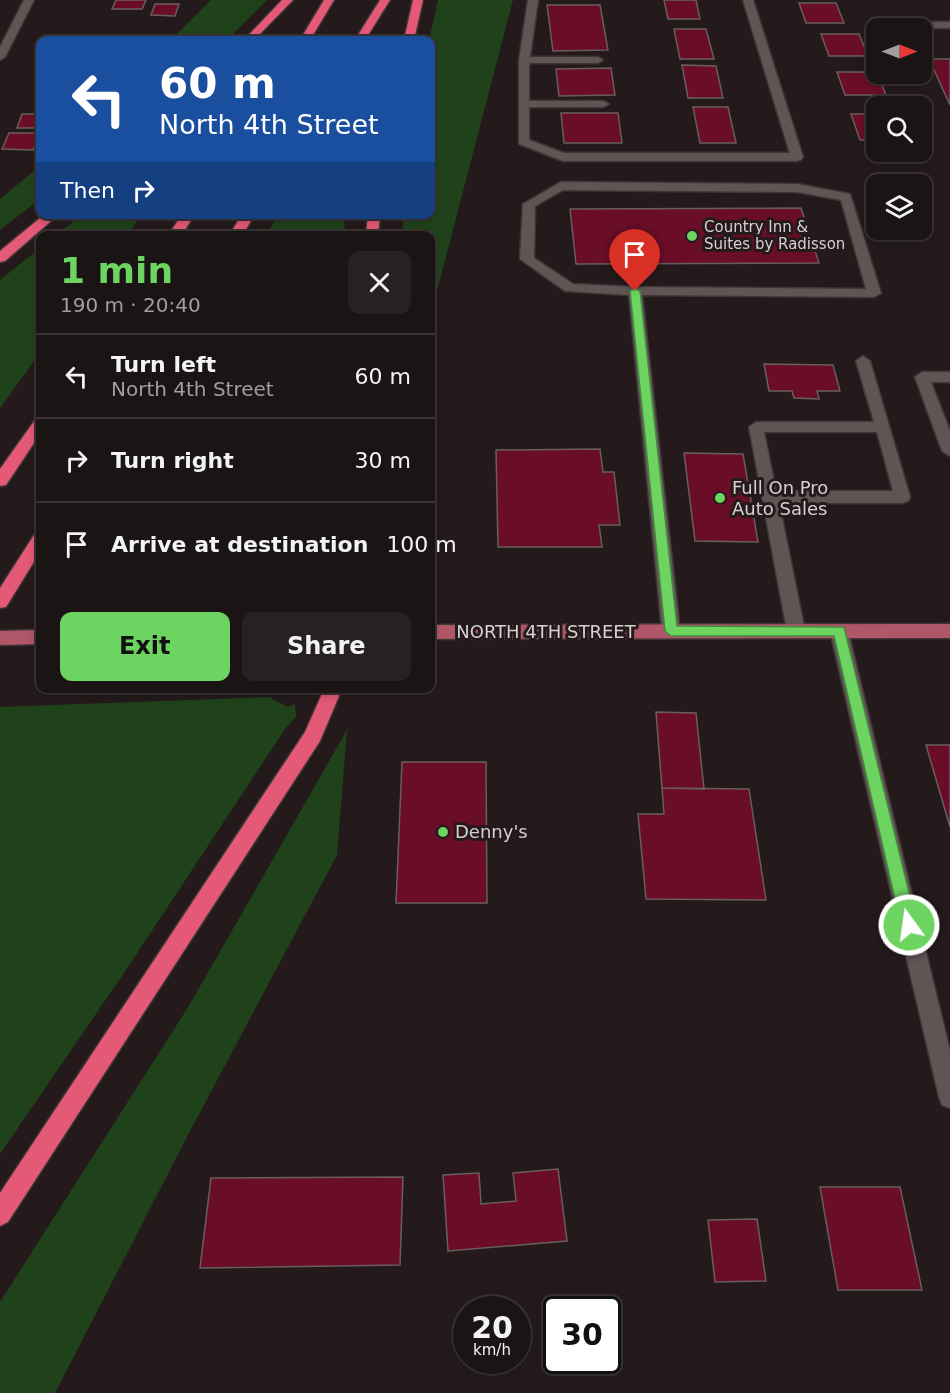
<!DOCTYPE html>
<meta charset="utf-8">
<style>
body{margin:0;font-family:"DejaVu Sans",sans-serif;background:#282122;color:#f1f3f6;height:100vh;display:flex;flex-direction:column;font-size:22px;white-space:nowrap}
*{box-sizing:border-box;margin:0}
p{font-size:20px;color:#a09ea0}
.icon{flex:none;width:33px;height:33px;fill:none;stroke:currentColor;stroke-width:2;stroke-linecap:round;stroke-linejoin:round}
.map{position:relative;flex:1;overflow:hidden}
.panel{position:absolute;left:36px;top:231px;width:399px;height:462px;display:flex;flex-direction:column;background:#1b1414;border-radius:12px;box-shadow:0 3px 9px #0003,0 0 0 2px #393334}
.panel>*{flex:none}
.banner{position:absolute;left:36px;top:36px;width:399px;height:183px;border-radius:12px;box-shadow:0 3px 9px #0003,0 0 0 2px #393334;background:#1a4fa0;color:#fff;overflow:hidden}
.needle{width:39px;rotate:90deg}
.tools{position:absolute;left:866px;top:18px;display:grid;gap:12px}
.tools a{display:grid;place-items:center;width:66px;height:66px;border-radius:12px;background:#1b1414;box-shadow:0 3px 9px #0003,0 0 0 2px #393334;font-size:30px}
.speed{position:absolute;left:453px;top:1296px;display:flex;gap:12px;font-size:30px;font-weight:700;text-align:center}
.speed>*{display:grid;place-content:center;width:78px;height:78px;border-radius:50%;background:#1b1414;box-shadow:0 3px 9px #0003,0 0 0 2px #393334;line-height:1}
.speed small{font-size:15px;font-weight:400}
.speed .limit{border:3px solid #111;border-radius:9px;background:#fff;color:#111}
.pin{position:absolute;display:grid;place-items:center;width:51px;height:51px;color:#fff;margin:-62px -26px;border-radius:50% 50% 50% 0;rotate:-45deg;box-shadow:0 0 6px #0007}
.pin .icon{rotate:45deg}
.me{position:absolute;width:66px;margin:-33px;rotate:346deg;stroke-linejoin:round;filter:drop-shadow(0 0 4px #0008)}
.turn{display:flex;align-items:center;gap:21px;height:126px;padding:0 24px;font-size:27px}
.turn .icon{width:78px;height:78px;stroke-width:2.5}
.turn b{display:block;font-size:42px;line-height:51px}
.then{display:flex;align-items:center;height:57px;padding:0 24px;background:#0003;gap:12px;font-size:22px}
.round{display:grid;place-items:center;flex:none;width:63px;height:63px;border-radius:12px;background:#282122}
.overview{display:flex;align-items:center;justify-content:space-between;height:102px;padding:0 24px}
h1{font-size:36px;font-weight:800;line-height:45px;color:#6dd361}
.button{display:flex;gap:12px;margin-top:auto;padding:12px 24px}
.button a{flex:1;height:69px;border-radius:12px;background:#6dd361;color:#111;font-size:24px;font-weight:800;line-height:69px;text-align:center}
.button a+a{background:#282122;color:#f1f3f6}
ul{padding:0;list-style:none}
li{display:flex;align-items:center;gap:18px;height:84px;padding:0 24px;border-top:2px solid #393334}
li div{flex:1}
li b{display:block;font-size:22px}
li em{font-style:normal}
.map>svg:first-child{display:block}
.green{fill:#1f421b}
.building{fill:#6a0d28;stroke:#695d5e;stroke-width:1.5}
.lines{fill:none;stroke-linecap:round;stroke-linejoin:round}
.service-casing{stroke:#3d3536;stroke-width:3}
.minor-casing{stroke:#3d3536;stroke-width:3}
.primary-casing{stroke:#3d3536;stroke-width:3}
.motorway-casing{stroke:#3d3536;stroke-width:3}
.service{fill:#605455;fill-rule:evenodd}
.minor{fill:#605455;fill-rule:evenodd}
.primary{fill:#af5768;fill-rule:evenodd}
.motorway{fill:#e45975;fill-rule:evenodd}
.route{fill:#6dd361;stroke:#47893f;stroke-width:1.5}
.poi-dot{fill:#6dd361;stroke:#241a1b;stroke-width:2}
.labels{text-anchor:middle;stroke-width:6;stroke-linejoin:round;paint-order:stroke}
.far-poi-label{font-size:15px;fill:#d7cfd0;stroke:#241a1b;text-anchor:start}
.poi-label{font-size:18px;fill:#d7cfd0;stroke:#241a1b;text-anchor:start}
.street-label{font-size:18px;fill:#d7cfd0;stroke:#241a1b}
</style>
<div class="map">
<svg width="950" height="1393" viewBox="0 0 950 1393">
<rect width="100%" height="100%" fill="#241a1b"/>
<!-- green -->
<path class="green" d="M211 0H267L227 40H171Z
M438 0H513L431 314 430 236 402 235 404 215 430 214V40H429Z
M40 166V199L0 230V199Z
M82 215V214L142 215 127 235H56Z
M279 215H345L344 235H266Z
M40 248V353L0 408V280Z
M269 697 288 707 295 704 296 717 285 729 126 970 0 1154V707Z
M347 730 337 855 188 1135 55 1393H0V1302L187 1009Z"/>
<!-- building -->
<path class="building" d="M116 0H146L142 9H112Z
M664 0H696L700 19H668Z
M799 3H836L844 23H806Z
M155 4H179L175 16 151 15Z
M547 5H600L608 50 553 51Z
M674 29H706L714 59H680Z
M821 34H859L868 56H829Z
M53 37H105L103 40H52Z
M929 59H950V105Z
M682 65 716 66 723 98H688Z
M611 68 615 95 559 96 556 69Z
M837 72H876L886 95H845Z
M693 107H728L736 143H700Z
M561 113H618L622 143H564Z
M22 114H40L37 128H17Z
M851 114H876V140H860Z
M9 133H40L33 150 2 149Z
M801 208 819 263 576 264 570 209Z
M764 364 833 365 840 391H817L819 399 794 398 792 391H769Z
M600 449 603 472H614L620 525H599L602 547H498L496 450Z
M684 453 743 454 758 542 695 541Z
M656 712 696 713 704 789 662 788Z
M926 745H950V827Z
M402 762H486L487 903H396Z
M662 788 749 789 766 900 646 899 638 814H664Z
M558 1169 567 1241 448 1251 443 1175 479 1173 481 1204 516 1201 513 1173Z
M403 1177 400 1265 200 1268 211 1178Z
M820 1187H900L922 1290H838Z
M757 1219 766 1281 715 1282 708 1220Z"/>
<g class="lines">
<defs>
<path id="service" d="M528 0H538L530 57H598L603 60 598 63H529V101H603L609 104 603 107H529V140L564 153H797L803 157 797 161H563L519 144V60Z
M950 22V28H926L921 25 926 22Z
M561 182 797 184 850 194 881 293 874 297 642 295 680 631 677 636 671 638 665 636 662 631 629 295 565 291 520 259 523 204ZM563 190 797 192 841 200 866 289 635 287 573 284 534 258 535 206Z
M863 356 870 361 910 497 908 501 902 503H779L805 631 802 636 796 638 790 636 787 631 749 427 756 422H874L856 361ZM764 432H877L893 491H776Z
M922 372H950V382H931L950 431V456L942 451 915 377Z"/>
<path id="minor" d="M24 0H34L5 57 0 60V47Z
M743 0H753L803 157 801 160H793L791 157Z
M839 624 845 626 848 631 950 1051V1108L942 1105 939 1097 830 631 833 626Z"/>
<path id="primary" d="M950 624V638L430 639V625Z
M40 630V644L0 645V631Z"/>
<path id="motorway" d="M282 0H293L254 40H244Z
M324 0H334L310 40H300Z
M380 0H390L365 40H355Z
M413 0H423L414 40H404Z
M45 214H59L5 261 0 262V251Z
M182 214H195L181 236H168Z
M242 214H255L242 236H229Z
M368 214H380L378 236H366Z
M40 419V434L6 485 0 486V469L35 420Z
M40 533V552L6 607 0 608V588L34 535Z
M321 688H339V696L320 741 8 1222 0 1226V1193L305 732 321 696Z"/>
</defs>
<!-- service casing -->
<use href="#service" class="service-casing"/>
<!-- minor casing -->
<use href="#minor" class="minor-casing"/>
<!-- primary casing -->
<use href="#primary" class="primary-casing"/>
<!-- motorway casing -->
<use href="#motorway" class="motorway-casing"/>
<!-- service -->
<use href="#service" class="service"/>
<!-- minor -->
<use href="#minor" class="minor"/>
<!-- primary -->
<use href="#primary" class="primary"/>
<!-- motorway -->
<use href="#motorway" class="motorway"/>
</g>
<!-- route -->
<path class="route" d="M635 288 640 291 677 626 844 627 917 925 915 930 909 932 904 930 901 925 834 636H671L665 631 630 291Z"/>
<!-- markers -->
<g class="poi-dot">
<circle cx="692" cy="236" r="6"/>
<circle cx="720" cy="498" r="6"/>
<circle cx="443" cy="832" r="6"/>
</g>
<g class="labels">
<!-- far-poi labels -->
<g class="far-poi-label">
<text x="704" y="232">Country Inn &amp;<tspan x="704" dy="17">Suites by Radisson</tspan></text>
</g>
<!-- poi labels -->
<g class="poi-label">
<text x="732" y="494">Full On Pro<tspan x="732" dy="21">Auto Sales</tspan></text>
<text x="455" y="838">Denny's</text>
</g>
<!-- street labels -->
<g class="street-label">
<text x="546" y="638">NORTH 4TH STREET</text>
</g>
</g>
</svg>
<div class="tools">
<a><svg class="needle" viewBox="-14 -14 28 28"><path d="M0-13l5 13h-10z" fill="#e53935"/><path d="M0 13l5-13h-10z" fill="#a09ea0"/></svg></a>
<a><svg class="icon" aria-label="search" viewBox="0 0 24 24"><circle cx="10" cy="10" r="6"/><path d="M15 15l6 6"/></svg></a>
<a><svg class="icon" aria-label="layers" viewBox="0 0 24 24"><path d="M12 4l9 5-9 5-9-5zM3 14l9 5 9-5"/></svg></a>
</div>
<div class="speed"><div>20<small>km/h</small></div><div class="limit">30</div></div>
<div class="pin" style="left:635px;top:291px;background:#d93025"><svg class="icon" aria-label="arrive" viewBox="0 0 24 24"><path d="M6 21V4h12l-3 4 3 4H6"/></svg></div>
<svg class="me" style="left:909px;top:925px" viewBox="-20 -20 40 40"><circle r="17" fill="#6dd361" stroke="#fff" stroke-width="3"/><path d="M0-11L8 9 0 5-8 9z" fill="#fff"/></svg>
<div class="banner">
<div class="turn"><svg class="icon" aria-label="left" viewBox="0 0 24 24"><path d="M17 20v-9H6M10 6l-5 5 5 5"/></svg><div><b>60 m</b>North 4th Street</div></div>
<div class="then">Then<svg class="icon" aria-label="right" viewBox="0 0 24 24"><path d="M7 20v-9h11M14 6l5 5-5 5"/></svg></div>
</div>
<section class="panel">
<div class="overview"><div><h1>1 min</h1><p>190 m · 20:40</p></div><a class="round"><svg class="icon" aria-label="close" viewBox="0 0 24 24"><path d="M6 6l12 12M18 6L6 18"/></svg></a></div>
<ul>
<li><svg class="icon" aria-label="left" viewBox="0 0 24 24"><path d="M17 20v-9H6M10 6l-5 5 5 5"/></svg><div><b>Turn left</b><p>North 4th Street</p></div><em>60 m</em></li>
<li><svg class="icon" aria-label="right" viewBox="0 0 24 24"><path d="M7 20v-9h11M14 6l5 5-5 5"/></svg><div><b>Turn right</b></div><em>30 m</em></li>
<li><svg class="icon" aria-label="arrive" viewBox="0 0 24 24"><path d="M6 21V4h12l-3 4 3 4H6"/></svg><div><b>Arrive at destination</b></div><em>100 m</em></li>
</ul>
<div class="button"><a>Exit</a><a>Share</a></div>
</section>
</div>
